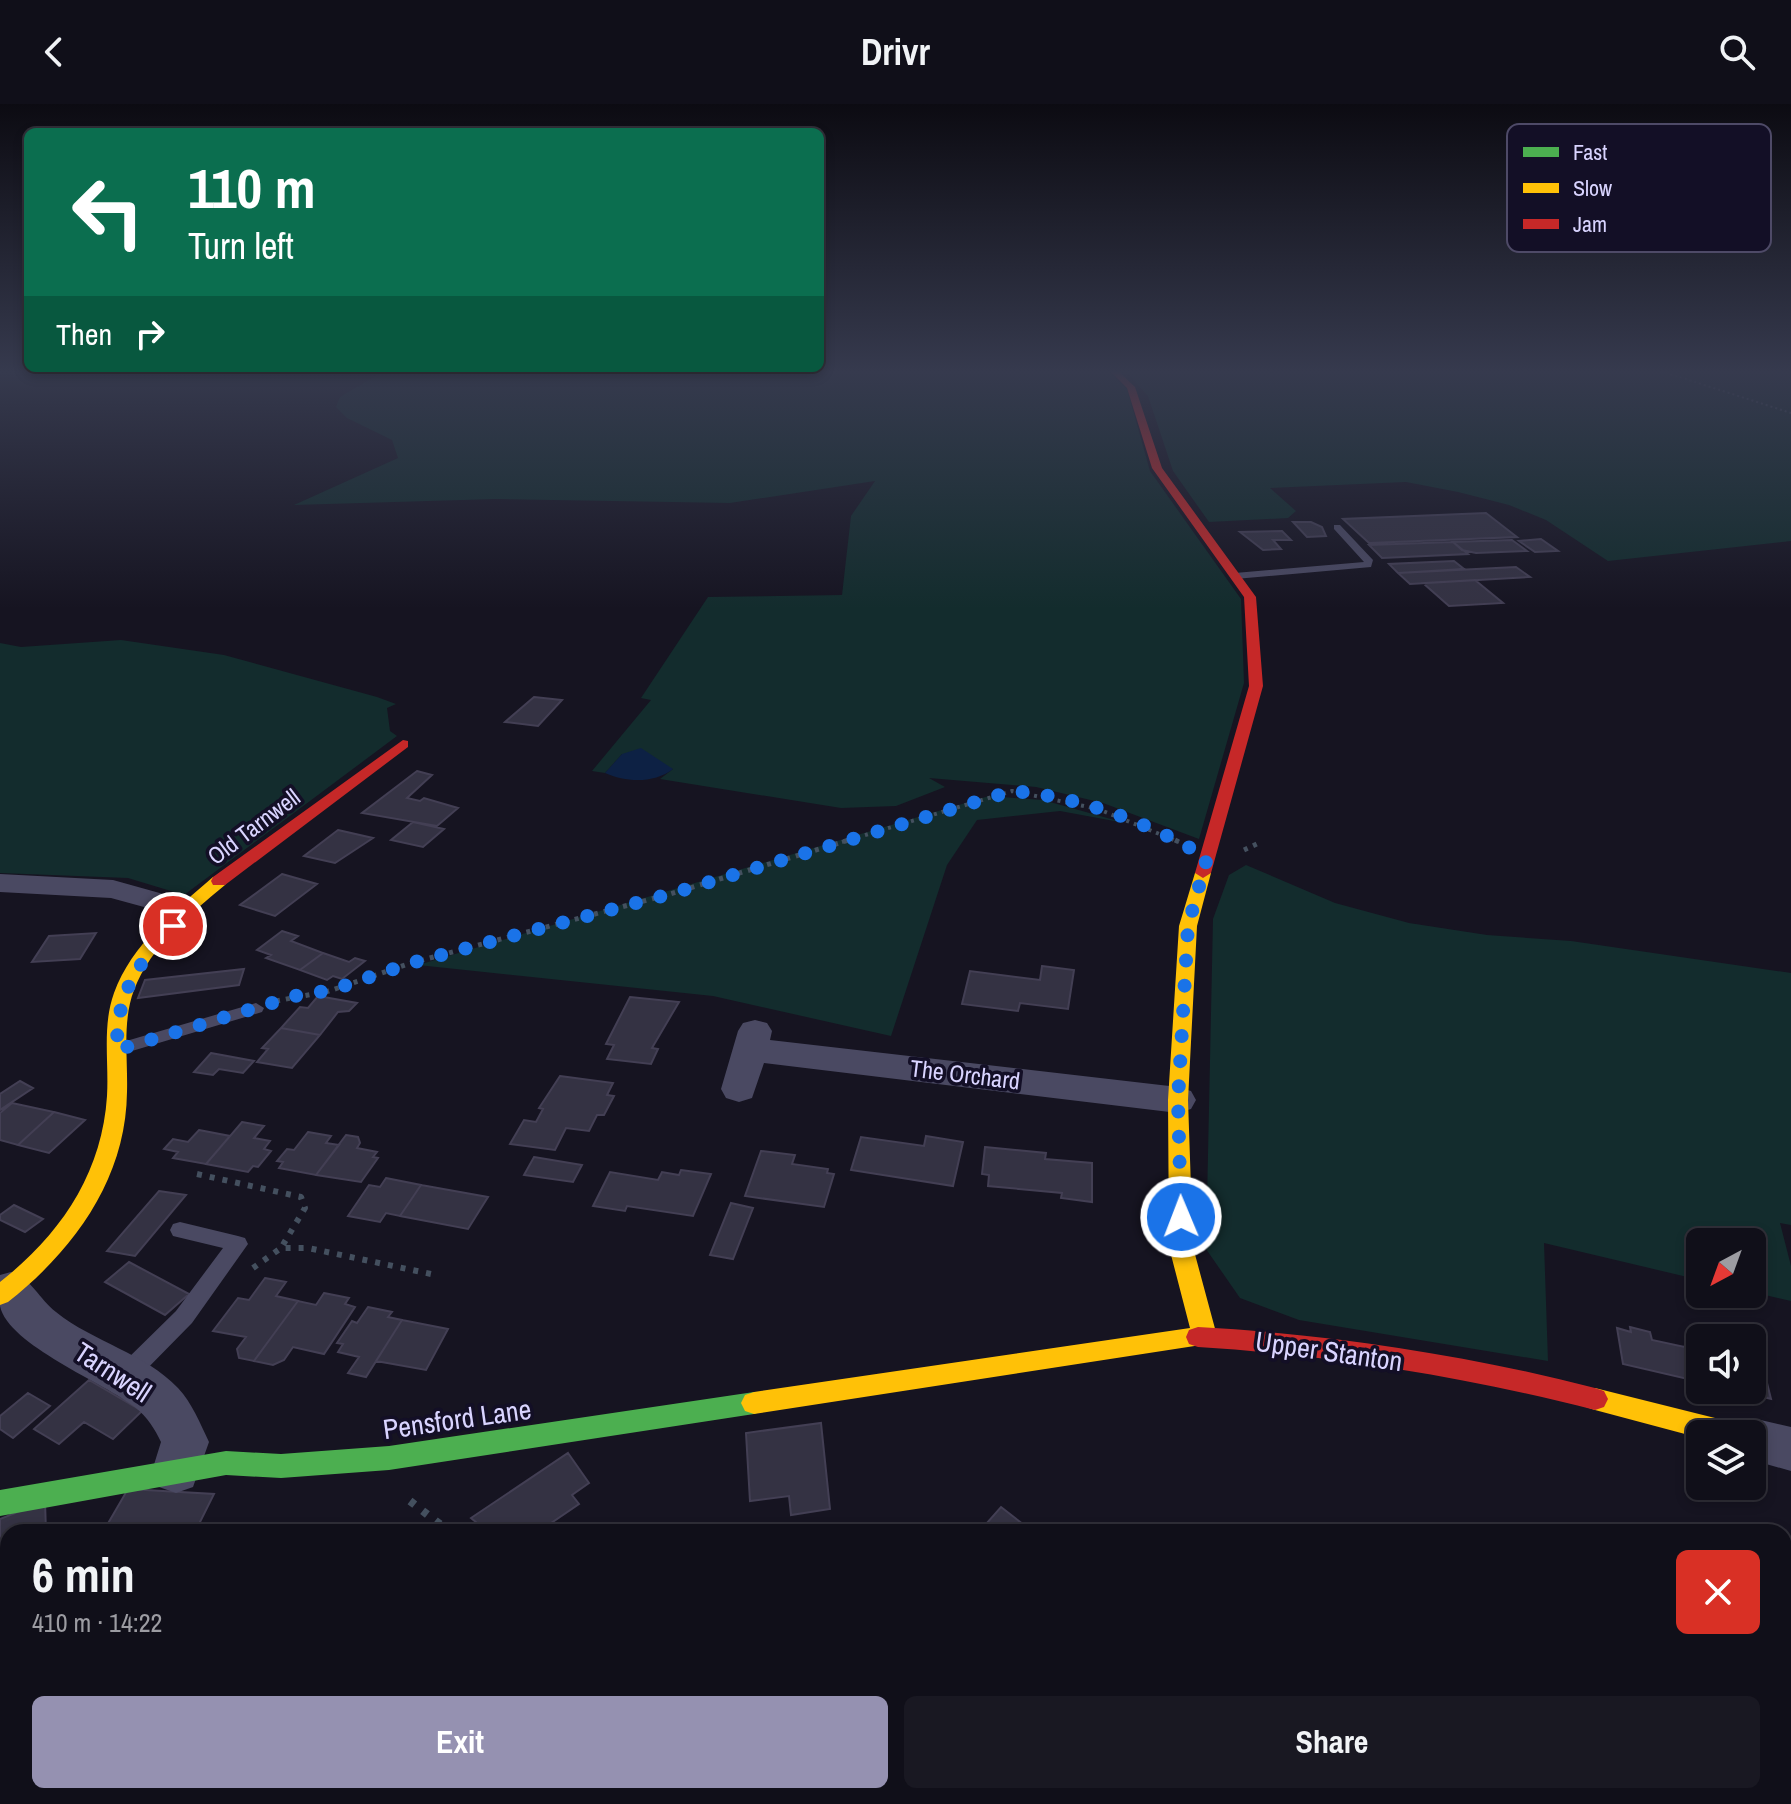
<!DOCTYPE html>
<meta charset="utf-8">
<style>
body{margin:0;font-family:"Archivo Narrow",sans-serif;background:#191822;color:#f1f3f6;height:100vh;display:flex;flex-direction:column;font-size:30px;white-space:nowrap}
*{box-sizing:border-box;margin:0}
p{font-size:26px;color:#9c9ca2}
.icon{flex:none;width:44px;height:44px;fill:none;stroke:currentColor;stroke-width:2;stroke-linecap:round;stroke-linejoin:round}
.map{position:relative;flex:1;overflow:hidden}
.details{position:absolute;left:0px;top:1420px;width:1792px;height:280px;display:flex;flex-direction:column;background:#100f19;border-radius:24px 24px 0 0;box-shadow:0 4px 12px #0003,0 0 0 2px #302f38}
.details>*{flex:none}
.guide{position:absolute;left:24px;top:24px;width:800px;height:244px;border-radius:12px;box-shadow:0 4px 12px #0003,0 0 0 2px #302f38;background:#0b6e4f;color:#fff;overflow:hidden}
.needle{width:52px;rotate:221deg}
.buttons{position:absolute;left:1686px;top:1124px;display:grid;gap:16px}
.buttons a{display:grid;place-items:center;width:80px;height:80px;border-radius:12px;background:#100f19;box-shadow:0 4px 12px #0003,0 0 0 2px #302f38;font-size:40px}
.pin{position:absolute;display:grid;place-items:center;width:68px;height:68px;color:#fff;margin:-34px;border:4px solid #fff;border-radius:50%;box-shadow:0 2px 8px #0007}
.me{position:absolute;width:88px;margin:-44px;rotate:359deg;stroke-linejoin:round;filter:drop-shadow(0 0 6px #0008)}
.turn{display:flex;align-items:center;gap:28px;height:168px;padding:0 32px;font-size:36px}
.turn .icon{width:104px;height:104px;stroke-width:2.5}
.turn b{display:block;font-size:56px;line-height:68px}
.then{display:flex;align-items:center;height:76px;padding:0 32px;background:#0003;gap:16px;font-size:30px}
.round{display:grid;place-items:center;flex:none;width:84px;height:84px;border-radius:12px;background:#191822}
.overview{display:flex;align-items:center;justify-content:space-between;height:136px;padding:0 32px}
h1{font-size:48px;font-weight:700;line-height:60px}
.button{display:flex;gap:16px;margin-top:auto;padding:16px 32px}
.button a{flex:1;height:92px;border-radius:12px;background:#9591b1;color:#fff;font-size:32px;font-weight:700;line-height:92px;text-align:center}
.button a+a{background:#191822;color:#f1f3f6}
header{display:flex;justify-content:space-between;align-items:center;height:104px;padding:0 32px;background:#100f19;font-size:36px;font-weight:700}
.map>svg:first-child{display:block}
.green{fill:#132c2d}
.water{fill:#0d2144}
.building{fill:#343243;stroke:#433f54;stroke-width:2}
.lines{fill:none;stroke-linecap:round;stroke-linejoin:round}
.path-far4{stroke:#44505f;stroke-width:2;stroke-dasharray:2 3;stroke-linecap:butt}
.path-far3{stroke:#44505f;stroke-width:4;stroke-dasharray:3 5;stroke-linecap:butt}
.path-far2{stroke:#44505f;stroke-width:5;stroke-dasharray:4 6;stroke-linecap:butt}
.path-far1{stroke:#44505f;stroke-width:6;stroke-dasharray:5 8;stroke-linecap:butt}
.path{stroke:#44505f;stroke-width:8;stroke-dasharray:6 10;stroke-linecap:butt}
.lane{fill:#4a4962;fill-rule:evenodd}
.street{fill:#4a4962;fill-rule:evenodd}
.fast{fill:#4caf50;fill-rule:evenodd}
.slow{fill:#ffc107;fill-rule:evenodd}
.jam{fill:#c62828;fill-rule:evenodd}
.route{stroke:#1a73e8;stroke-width:14;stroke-dasharray:0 25.2}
.labels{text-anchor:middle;stroke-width:7;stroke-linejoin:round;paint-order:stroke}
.street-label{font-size:24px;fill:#d9d4ff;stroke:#130f26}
.near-street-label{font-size:28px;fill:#d9d4ff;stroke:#130f26}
.key{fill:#130f26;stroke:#4e4a67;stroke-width:2}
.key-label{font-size:22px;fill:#d9d4ff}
</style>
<header><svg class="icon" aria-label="back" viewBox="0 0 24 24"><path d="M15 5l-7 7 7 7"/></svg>Drivr<svg class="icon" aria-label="search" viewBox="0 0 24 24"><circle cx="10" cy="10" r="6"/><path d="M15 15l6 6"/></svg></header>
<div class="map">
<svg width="1791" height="1700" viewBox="0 0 1791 1700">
<rect width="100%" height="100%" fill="#161421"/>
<!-- green -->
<path class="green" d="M384 267H1108L1127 285 1150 367 1241 495 1244 579 1199 735 1103 699 1036 683 929 674 945 683 896 702 841 704 660 675 673 665 622 650 605 669 592 667 651 596 641 594 708 493 842 491 851 412 875 377 730 399 496 395 294 401 398 354 392 336 347 314 336 303 340 293Z
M1125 267H1791V437L1608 457 1546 416 1509 401 1458 388 1406 378 1270 384 1296 407 1288 414 1209 418 1173 367 1148 292Z
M121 536 224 551 377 593 396 600 387 604 390 627 397 632 184 791 128 774 0 769V539L21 543Z
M989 692 1043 696 1125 719 1060 707 977 716 947 761 891 932 713 892 418 861Z
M1246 761 1335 799 1409 819 1487 831 1571 837 1791 869V1121L1780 1119 1791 1162V1197L1752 1188V1138H1700V1176L1544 1139 1548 1257 1299 1216 1240 1194 1206 1145 1213 815 1229 771Z
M529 1692H1089L1130 1700H527Z"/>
<!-- water -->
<path class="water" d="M641 644 673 665C655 679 627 679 605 669L622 650Z"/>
<!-- building -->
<path class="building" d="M1486 409 1517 433 1369 439 1343 415Z
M1293 418H1311L1322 423 1326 432 1307 433Z
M1282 427 1291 436H1273L1281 445 1263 446 1240 428Z
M1541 435 1558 447 1535 448 1519 437Z
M1512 436 1527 447 1476 449 1462 446 1453 438Z
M1453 438 1468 450 1382 454 1369 441Z
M1454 457 1464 465 1398 469 1389 460Z
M1516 463 1530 473 1410 480 1398 469Z
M1475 476 1503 499 1449 502 1423 479Z
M534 593 562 596 538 622 505 618Z
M417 667 432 671 407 694 420 697 424 694 458 704 437 722 362 709Z
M413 718 444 725 423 743 391 736Z
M338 726 373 734 335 759 304 752Z
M282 770 317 780 275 812 240 801Z
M282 827 298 832 291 837 323 849 300 866 266 854 271 851 257 846Z
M96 829 80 855 32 858 49 832Z
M323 849 349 858 355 854 365 857 342 875 333 872 327 876 300 866Z
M1042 862 1074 866 1068 905 1020 899 1018 907 962 900 970 867 1040 876Z
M244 865 239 881 138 894 145 876Z
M318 892 357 899 349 907 338 908 320 931 281 924 300 903 308 904Z
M630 893 679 898 652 944 658 945 651 960 607 955 614 941 606 940Z
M281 924 320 931 292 964 257 958 268 945 262 944Z
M211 949 254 957 243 969 219 965 213 971 194 968Z
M560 972 613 979 607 991 614 992 604 1011H597L589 1027 566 1024 555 1046 510 1040 524 1016 536 1018 543 1005 539 1004Z
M20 977 33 984 0 1006V990Z
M12 999 54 1008 18 1041 0 1036V1009Z
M54 1008 85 1016 49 1049 18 1041Z
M242 1018 264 1022 254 1034 270 1037 264 1045 271 1047 258 1063 253 1062 248 1068 206 1060Z
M199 1026 230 1032 206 1060 173 1054 178 1048 164 1045 173 1035 188 1038Z
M308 1028 331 1032 326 1039 339 1041 316 1071 279 1064 283 1058 277 1057 287 1045 294 1046Z
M346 1031 358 1033 360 1039 357 1044 377 1048 373 1053 378 1054 361 1078 316 1071Z
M926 1032 963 1038 953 1082 851 1066 861 1033 924 1042Z
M985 1043 1046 1049 1045 1055 1092 1059V1098L1061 1094 1062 1089 988 1082 989 1071 982 1070Z
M761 1047 795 1051 792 1060 828 1065 827 1069 834 1070 824 1103 745 1092Z
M534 1053 582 1061 573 1078 524 1071Z
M681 1066 711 1070 693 1112 627 1102 625 1107 593 1102 610 1068 658 1076 662 1068 679 1071Z
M386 1074 421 1081 400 1112 386 1109 380 1118 348 1112 369 1081 380 1083Z
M421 1081 488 1093 468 1125 400 1112Z
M159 1087 186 1091 135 1152 107 1147Z
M731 1099 753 1104 733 1155 710 1151Z
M14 1101 43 1115 25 1128 0 1116V1111Z
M129 1158 189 1190 165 1211 105 1178Z
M265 1174 286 1178 276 1192 298 1197 254 1257 239 1254 237 1245 246 1233 213 1227 238 1194 249 1196Z
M324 1189 349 1194 345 1200 355 1203 324 1250 293 1243 284 1256 273 1261 254 1257 298 1197 316 1201Z
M368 1203 392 1208 388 1213 402 1216 366 1273 348 1269 359 1253 338 1248 343 1240 337 1239 352 1217 357 1219Z
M402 1216 448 1225 426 1266 376 1257Z
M1630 1223 1650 1228 1652 1236 1685 1243 1692 1276 1623 1260 1617 1224 1631 1228Z
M1685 1243 1700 1247V1278L1692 1276Z
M1752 1268 1765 1271 1771 1295 1733 1286H1752Z
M89 1276 142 1307 113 1335 84 1318 59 1340 34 1325Z
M28 1289 50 1302 13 1334 0 1325V1312Z
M821 1319 830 1405 791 1411 789 1392 750 1397 746 1329Z
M568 1349 589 1379 572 1391 579 1400 538 1428H488L471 1414Z
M128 1385 214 1390 195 1428H103Z
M45 1397 46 1428H8V1448L0 1451V1415Z
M1001 1403 1033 1428H979Z
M1172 1692H1208L1209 1700H1172Z"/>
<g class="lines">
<!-- path-far4 -->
<path class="path-far4" d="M1661 267 1791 309"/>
<!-- path-far3 -->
<path class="path-far3" d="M842 738 1012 687 1098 705 1179 738"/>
<!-- path-far2 -->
<path class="path-far2" d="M1175 736 1179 738
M1244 746 1259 739
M276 897 329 887 411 859 670 790 849 736"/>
<!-- path-far1 -->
<path class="path-far1" d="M197 1070 301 1093 305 1104 281 1144
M253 1164 281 1144H308L431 1170"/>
<!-- path -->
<path class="path" d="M410 1397 450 1428
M522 1700 523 1692"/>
<!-- lane -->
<path class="lane" d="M1334 421H1340L1373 456 1371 463 1235 475 1230 472 1235 469 1364 458 1334 425Z
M256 899 264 904 262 908 122 950 116 948 113 944 116 940Z
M180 1118 238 1132 245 1134 248 1140 192 1219 136 1276 128 1279 120 1276 117 1269 120 1262 176 1207 223 1144 173 1132 170 1126 173 1120Z"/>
<!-- street -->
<path class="street" d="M0 770 113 776 199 800 203 806 199 812 188 815 111 794 0 788Z
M755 916 767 919 772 927 770 936 1178 983 1191 987 1196 996 1191 1005 1178 1009 764 959 752 994 739 998 726 994 721 985 738 927 743 919Z
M11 1168C32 1175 39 1195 56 1208 93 1238 145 1249 178 1284 192 1299 200 1319 209 1338L193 1383 176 1389 159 1383 152 1367 161 1338C155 1325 147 1313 136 1304 105 1279 8 1241 0 1202 0 1193 0 1181 0 1171Z
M1752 1314 1791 1323V1367L1752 1356V1330H1731L1735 1320Z"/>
<!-- fast -->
<path class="fast" d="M754 1288 763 1291 767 1299 763 1307 754 1310 389 1366 281 1374 226 1371 0 1412V1386L226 1347 281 1350 389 1342Z"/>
<!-- slow -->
<path class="slow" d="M1203 764 1211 769 1197 822 1188 996 1193 1143 1217 1232 1214 1239 754 1310 745 1307 741 1299 745 1291 754 1288 1190 1224 1169 1143 1168 996 1179 822 1195 769Z
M219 772 225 773 227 777 225 781C190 810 151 842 134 886 122 918 128 954 127 988 126 1075 74 1146 8 1198L0 1201V1178C60 1131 102 1070 107 992 109 958 102 922 114 889 132 840 175 806 213 773Z
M1595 1284 1731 1318 1740 1322 1744 1330H1700V1334L1595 1306 1586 1303 1582 1295 1586 1287Z"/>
<!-- jam -->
<path class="jam" d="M1110 267H1118L1135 283 1162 364 1256 493 1263 582 1211 769 1203 774 1195 769 1249 582 1244 493 1152 364 1127 284Z
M403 636 408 637V643L225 781H213L211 777 213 773Z
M1198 1223C1330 1230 1467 1251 1595 1284L1604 1287 1608 1295 1604 1303 1595 1306C1468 1273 1329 1251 1198 1243L1189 1240 1186 1233 1189 1226Z"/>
</g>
<!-- sky -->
<linearGradient id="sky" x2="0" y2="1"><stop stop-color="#0c0b12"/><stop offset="0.53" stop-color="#363a4e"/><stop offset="1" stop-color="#363a4e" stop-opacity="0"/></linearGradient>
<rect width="1791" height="505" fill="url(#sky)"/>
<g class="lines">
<!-- route -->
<path class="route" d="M173 822C137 861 116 889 117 946L305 889 329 887 411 859 670 790 1012 687C1078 692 1151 719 1207 754L1188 822 1178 996 1181 1113"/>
</g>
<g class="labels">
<!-- street labels -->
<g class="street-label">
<text transform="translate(254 723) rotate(-37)" y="8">Old Tarnwell</text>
<text transform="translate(965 971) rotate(7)" y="8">The Orchard</text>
</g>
<!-- near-street labels -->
<g class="near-street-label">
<text transform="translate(1329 1247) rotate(8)" y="10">Upper Stanton</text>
<text transform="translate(113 1268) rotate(33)" y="10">Tarnwell</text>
<text transform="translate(457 1315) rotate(-8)" y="10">Pensford Lane</text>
</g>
</g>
<!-- legend -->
<rect x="1507" y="20" width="264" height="128" rx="12" class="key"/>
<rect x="1523" y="43" width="36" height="10" fill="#4caf50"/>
<rect x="1523" y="79" width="36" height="10" fill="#ffc107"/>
<rect x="1523" y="115" width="36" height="10" fill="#c62828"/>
<g class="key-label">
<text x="1573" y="56">Fast</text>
<text x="1573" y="92">Slow</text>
<text x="1573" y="128">Jam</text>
</g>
</svg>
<div class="buttons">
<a><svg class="needle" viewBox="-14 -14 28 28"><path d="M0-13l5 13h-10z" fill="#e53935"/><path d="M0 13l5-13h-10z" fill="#9c9ca2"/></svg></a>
<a><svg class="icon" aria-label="sound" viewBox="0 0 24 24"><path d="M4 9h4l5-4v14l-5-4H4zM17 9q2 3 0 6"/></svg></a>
<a><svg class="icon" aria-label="layers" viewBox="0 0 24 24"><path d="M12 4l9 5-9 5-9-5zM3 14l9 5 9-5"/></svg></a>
</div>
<div class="pin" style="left:173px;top:822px;background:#d93025"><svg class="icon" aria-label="arrive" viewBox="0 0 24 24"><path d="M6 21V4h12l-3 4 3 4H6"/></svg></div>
<svg class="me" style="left:1181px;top:1113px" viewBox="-20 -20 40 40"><circle r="17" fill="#1a73e8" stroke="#fff" stroke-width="3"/><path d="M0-11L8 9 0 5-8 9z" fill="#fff"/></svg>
<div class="guide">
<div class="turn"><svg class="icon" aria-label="left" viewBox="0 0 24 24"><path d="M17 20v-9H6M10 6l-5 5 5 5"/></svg><div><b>110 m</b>Turn left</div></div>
<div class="then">Then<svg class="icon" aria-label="right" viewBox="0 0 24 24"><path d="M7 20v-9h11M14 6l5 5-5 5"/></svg></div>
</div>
<section class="details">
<div class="overview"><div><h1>6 min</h1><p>410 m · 14:22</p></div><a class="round" style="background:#d93025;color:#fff"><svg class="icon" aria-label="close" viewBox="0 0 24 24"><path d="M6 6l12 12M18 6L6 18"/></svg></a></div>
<div class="button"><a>Exit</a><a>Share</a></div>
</section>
</div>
